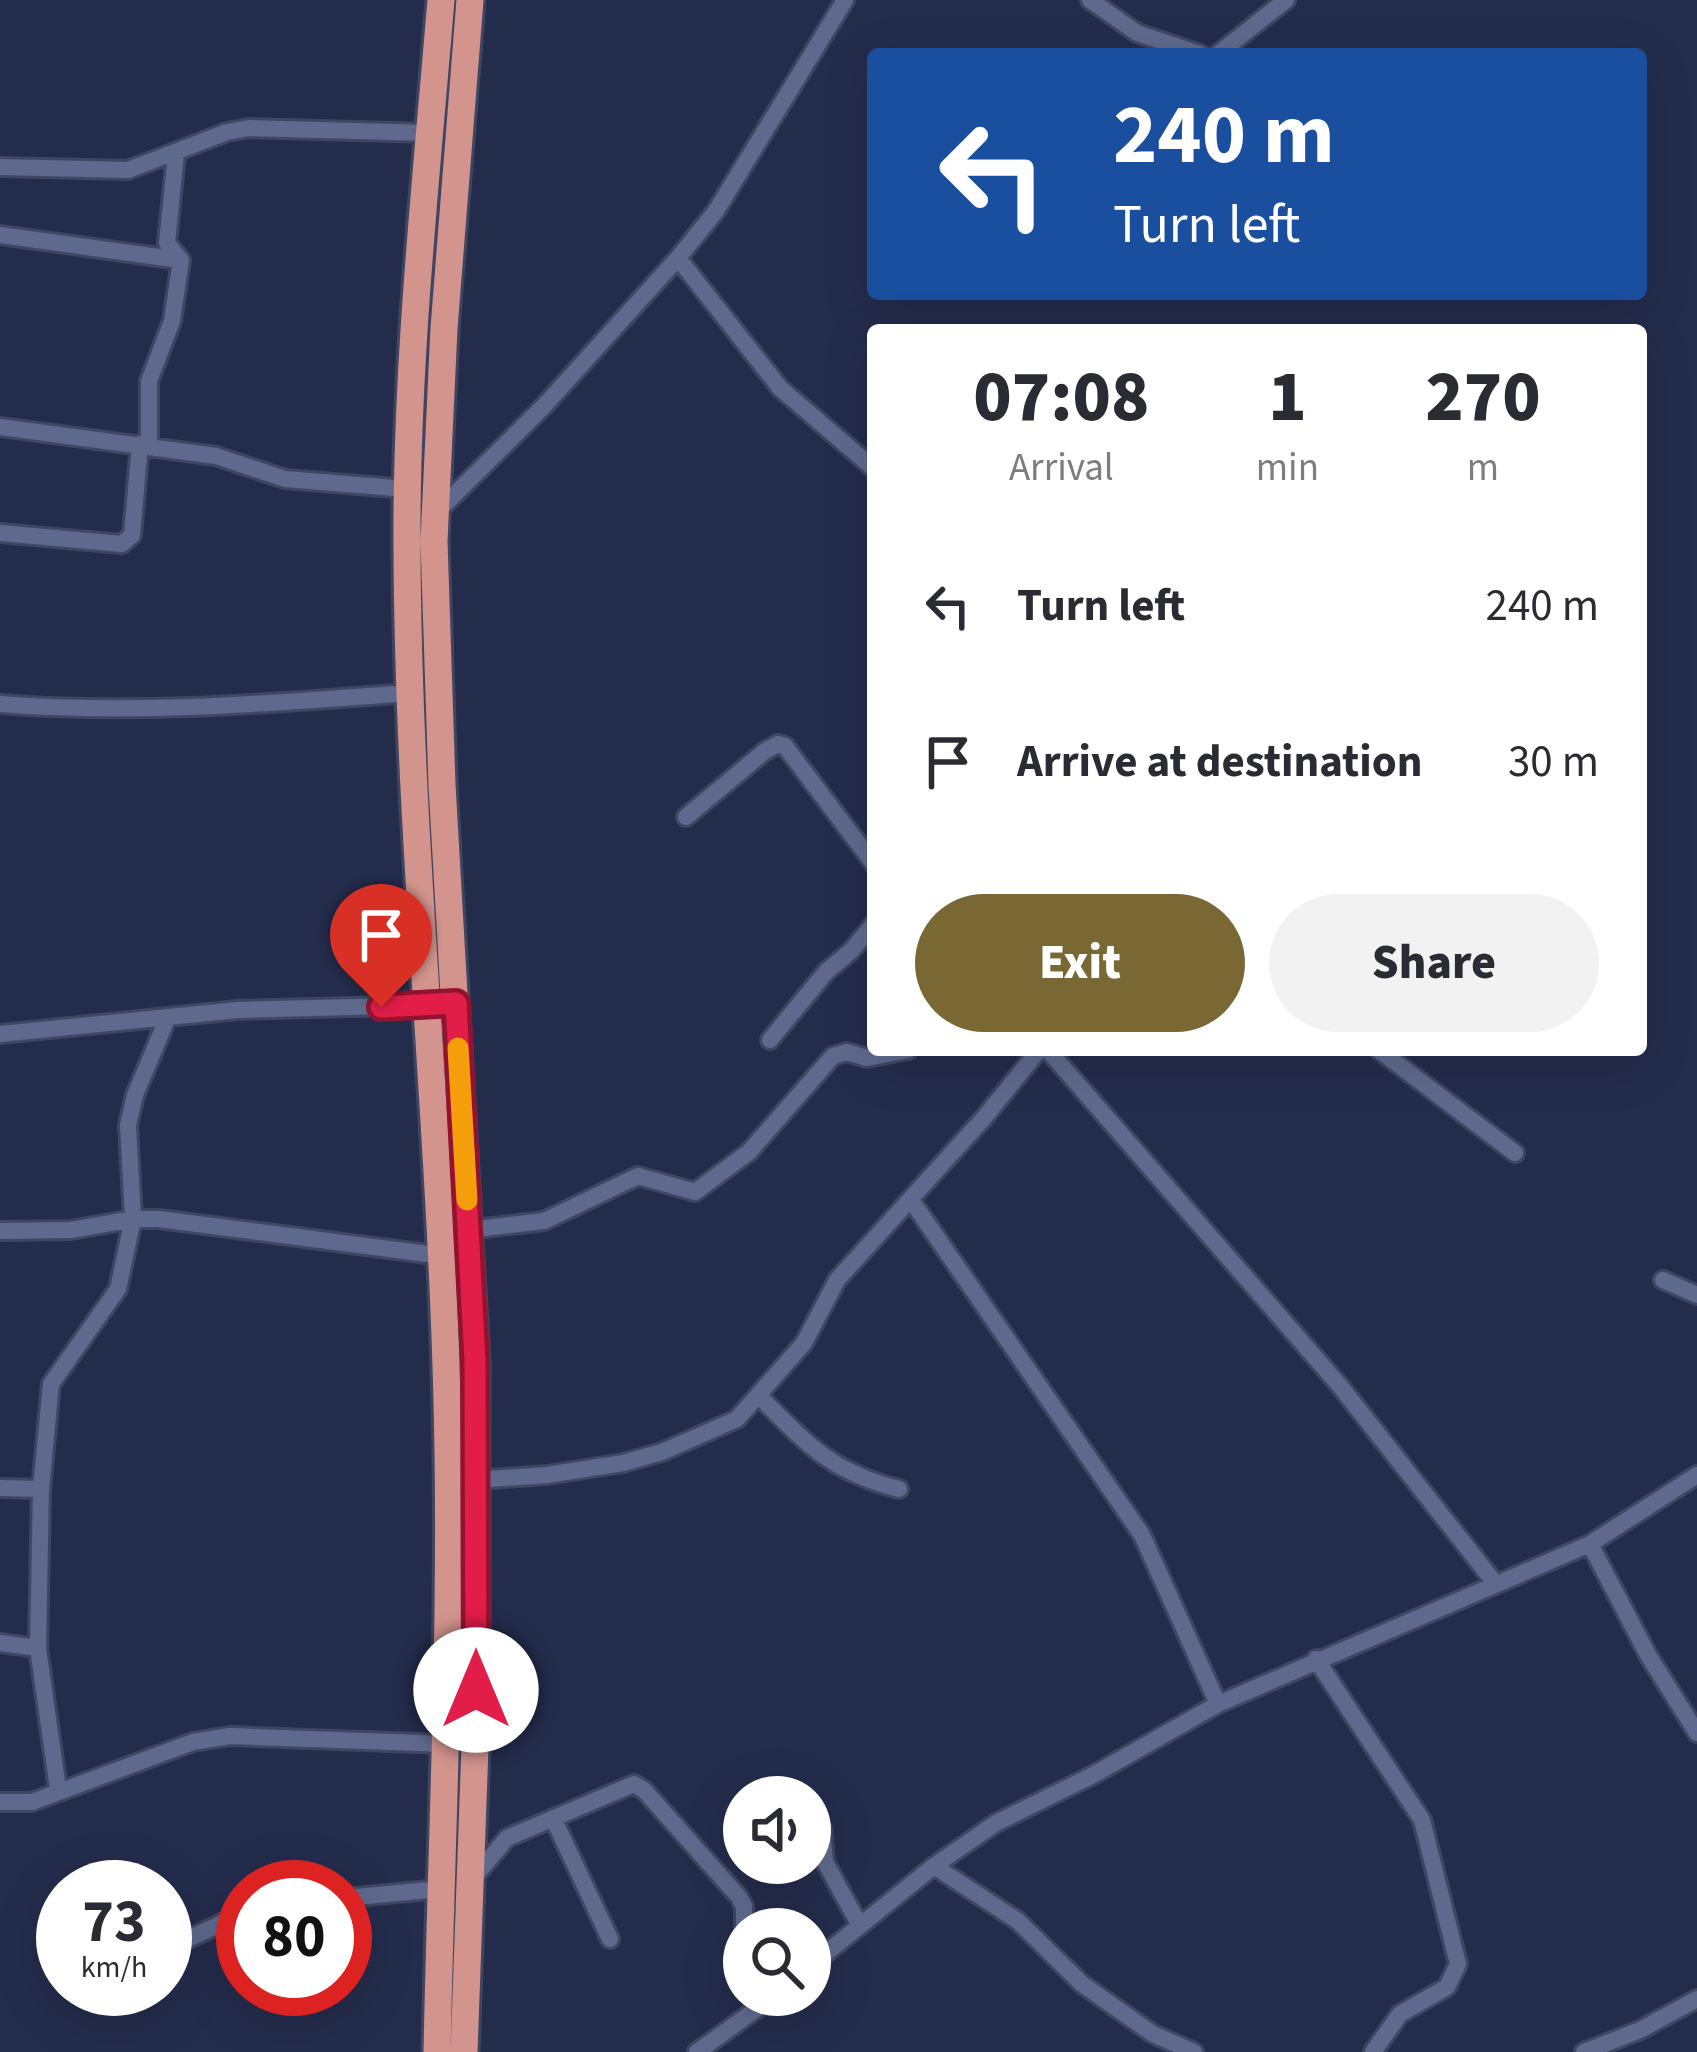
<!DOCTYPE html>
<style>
body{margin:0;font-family:"Source Sans 3",sans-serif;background:#f2f2f3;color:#2b2b33;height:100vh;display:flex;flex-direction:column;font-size:45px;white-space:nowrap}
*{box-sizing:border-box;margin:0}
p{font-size:39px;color:#7c7c81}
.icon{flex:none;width:66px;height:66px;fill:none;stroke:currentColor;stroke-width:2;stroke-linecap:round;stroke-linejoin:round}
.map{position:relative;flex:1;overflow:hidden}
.side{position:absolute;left:867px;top:324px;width:780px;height:732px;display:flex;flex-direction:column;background:#fff;border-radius:12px;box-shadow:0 12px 48px #0002}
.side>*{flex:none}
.top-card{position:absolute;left:867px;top:48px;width:780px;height:252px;border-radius:12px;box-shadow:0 12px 48px #0002;background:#1a4fa0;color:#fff;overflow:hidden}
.controls{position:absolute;left:723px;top:1776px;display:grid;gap:24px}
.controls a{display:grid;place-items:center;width:108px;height:108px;border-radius:50%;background:#fff;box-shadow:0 12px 48px #0002;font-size:60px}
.speed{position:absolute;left:36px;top:1860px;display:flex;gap:24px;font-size:60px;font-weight:700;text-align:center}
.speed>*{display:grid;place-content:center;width:156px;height:156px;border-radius:50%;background:#fff;box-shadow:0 12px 48px #0002;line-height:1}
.speed small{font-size:30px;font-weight:400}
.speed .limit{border:18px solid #d22;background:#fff;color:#111}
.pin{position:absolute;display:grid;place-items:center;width:102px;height:102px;color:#fff;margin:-123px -51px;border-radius:50% 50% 50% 0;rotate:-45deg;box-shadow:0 0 12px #0007}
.pin .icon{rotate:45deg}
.me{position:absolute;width:132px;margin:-66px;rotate:0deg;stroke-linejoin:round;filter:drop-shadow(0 0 9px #0008)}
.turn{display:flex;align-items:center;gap:42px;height:252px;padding:0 48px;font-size:54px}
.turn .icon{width:156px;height:156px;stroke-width:2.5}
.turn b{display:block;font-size:84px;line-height:102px}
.eta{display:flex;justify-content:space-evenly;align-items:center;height:204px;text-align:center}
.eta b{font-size:72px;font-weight:800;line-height:84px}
.primary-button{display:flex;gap:24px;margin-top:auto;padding:24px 48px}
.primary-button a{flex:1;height:138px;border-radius:72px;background:#796833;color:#fff;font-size:48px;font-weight:800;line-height:138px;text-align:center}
.primary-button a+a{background:#f2f2f3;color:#2b2b33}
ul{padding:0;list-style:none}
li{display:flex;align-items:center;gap:36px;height:156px;padding:0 48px}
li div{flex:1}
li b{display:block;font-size:45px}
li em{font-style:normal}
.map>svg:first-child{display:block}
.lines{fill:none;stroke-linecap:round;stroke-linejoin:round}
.minor-casing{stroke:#404662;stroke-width:22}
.trunk-casing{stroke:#404662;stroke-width:33}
.minor{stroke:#5e698d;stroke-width:16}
.trunk{stroke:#d3948e;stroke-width:27}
.route-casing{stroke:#92132f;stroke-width:30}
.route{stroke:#e11d48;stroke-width:21}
.slow{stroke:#f59e0b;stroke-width:21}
</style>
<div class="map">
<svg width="1697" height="2052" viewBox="0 0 1697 2052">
<rect width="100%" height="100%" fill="#242c4c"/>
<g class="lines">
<defs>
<path id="minor" d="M1090 0 1137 33 1200 54
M1218 54 1286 0
M0 167 128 170 227 132 249 128 430 133
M0 235 180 260
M678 258 780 388 873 468
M0 427 216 456 285 479 407 489
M149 445V381L172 321 181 260 167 243 176 154
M436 513 544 406 678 258 716 211 845 0
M0 533 122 544 132 535 140 444
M0 704C136 715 274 703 409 693
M686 817 765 751 778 744 785 746 873 863
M0 1034 238 1010 431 1005
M770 1040 826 972 851 951 873 925
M1048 1050 1340 1386 1495 1583
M1379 1050 1515 1153
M911 1200 1142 1535 1218 1704
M468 1230 544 1221 638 1176 695 1192 749 1152 833 1056 847 1052 867 1058 908 1050
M0 1231 71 1230 133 1219H159L443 1256
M1663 1280 1697 1295
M759 1396C807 1444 831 1472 899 1489
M475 1480 547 1475 623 1463 662 1452 737 1419 804 1343 837 1280 983 1119 1039 1050
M0 1488 41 1489
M1590 1544 1648 1655 1697 1733
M0 1643 38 1648
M1316 1659 1422 1820 1458 1964 1447 1987 1400 2014 1373 2052
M58 1789 38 1648 41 1489 51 1384 118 1289 133 1219 128 1125 135 1095 168 1017
M0 1802H32L193 1742 230 1736 446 1744
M553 1818 610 1939
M822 1829 825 1862 859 1924
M934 1866 1018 1921 1082 1984 1153 2034 1194 2052
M469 1883 507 1838 634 1784 644 1790 739 1897 744 1906V1991
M345 1898 440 1889
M165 1950 243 1913
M810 1966 934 1866 996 1823 1093 1775 1218 1704 1590 1544 1697 1475
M697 2052 776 1995
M1584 2052 1640 2030 1697 1999"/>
<path id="trunk" d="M437 2052C441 1852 451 1653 448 1453 444 1151 408 849 407 546 406 364 426 181 441 0
M464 2052 475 1746V1360L442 785 434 541 444 328 470 0"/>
</defs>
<!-- minor casing -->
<use href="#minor" class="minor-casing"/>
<!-- trunk casing -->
<use href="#trunk" class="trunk-casing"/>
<!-- minor -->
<use href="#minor" class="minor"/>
<!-- trunk -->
<use href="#trunk" class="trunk"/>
</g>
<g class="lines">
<defs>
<path id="route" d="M381 1007 456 1003 475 1360 476 1690"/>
</defs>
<!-- route casing -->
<use href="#route" class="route-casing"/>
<!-- route -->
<use href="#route" class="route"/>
<!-- slow -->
<path class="slow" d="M458 1048 467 1200"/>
</g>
</svg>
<div class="controls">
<a><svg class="icon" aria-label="sound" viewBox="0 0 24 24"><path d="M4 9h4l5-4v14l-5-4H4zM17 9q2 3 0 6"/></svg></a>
<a><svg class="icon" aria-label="search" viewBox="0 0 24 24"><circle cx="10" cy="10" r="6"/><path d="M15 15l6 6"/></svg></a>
</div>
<div class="speed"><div>73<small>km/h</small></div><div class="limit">80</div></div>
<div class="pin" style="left:381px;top:1007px;background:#d93025"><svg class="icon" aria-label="arrive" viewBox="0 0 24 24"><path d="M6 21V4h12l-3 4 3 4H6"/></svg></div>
<svg class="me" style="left:476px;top:1690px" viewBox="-20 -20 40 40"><circle r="19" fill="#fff"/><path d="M0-13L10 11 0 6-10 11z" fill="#e11d48"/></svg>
<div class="top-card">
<div class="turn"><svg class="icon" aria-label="left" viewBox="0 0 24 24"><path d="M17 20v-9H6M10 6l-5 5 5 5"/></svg><div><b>240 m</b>Turn left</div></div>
</div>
<section class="side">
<div class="eta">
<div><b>07:08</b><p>Arrival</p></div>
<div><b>1</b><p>min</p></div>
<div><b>270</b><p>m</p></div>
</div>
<ul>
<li><svg class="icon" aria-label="left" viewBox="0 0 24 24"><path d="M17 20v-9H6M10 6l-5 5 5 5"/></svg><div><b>Turn left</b></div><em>240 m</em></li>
<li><svg class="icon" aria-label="arrive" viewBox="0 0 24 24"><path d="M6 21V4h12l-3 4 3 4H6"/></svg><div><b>Arrive at destination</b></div><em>30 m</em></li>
</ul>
<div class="primary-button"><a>Exit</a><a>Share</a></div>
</section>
</div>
